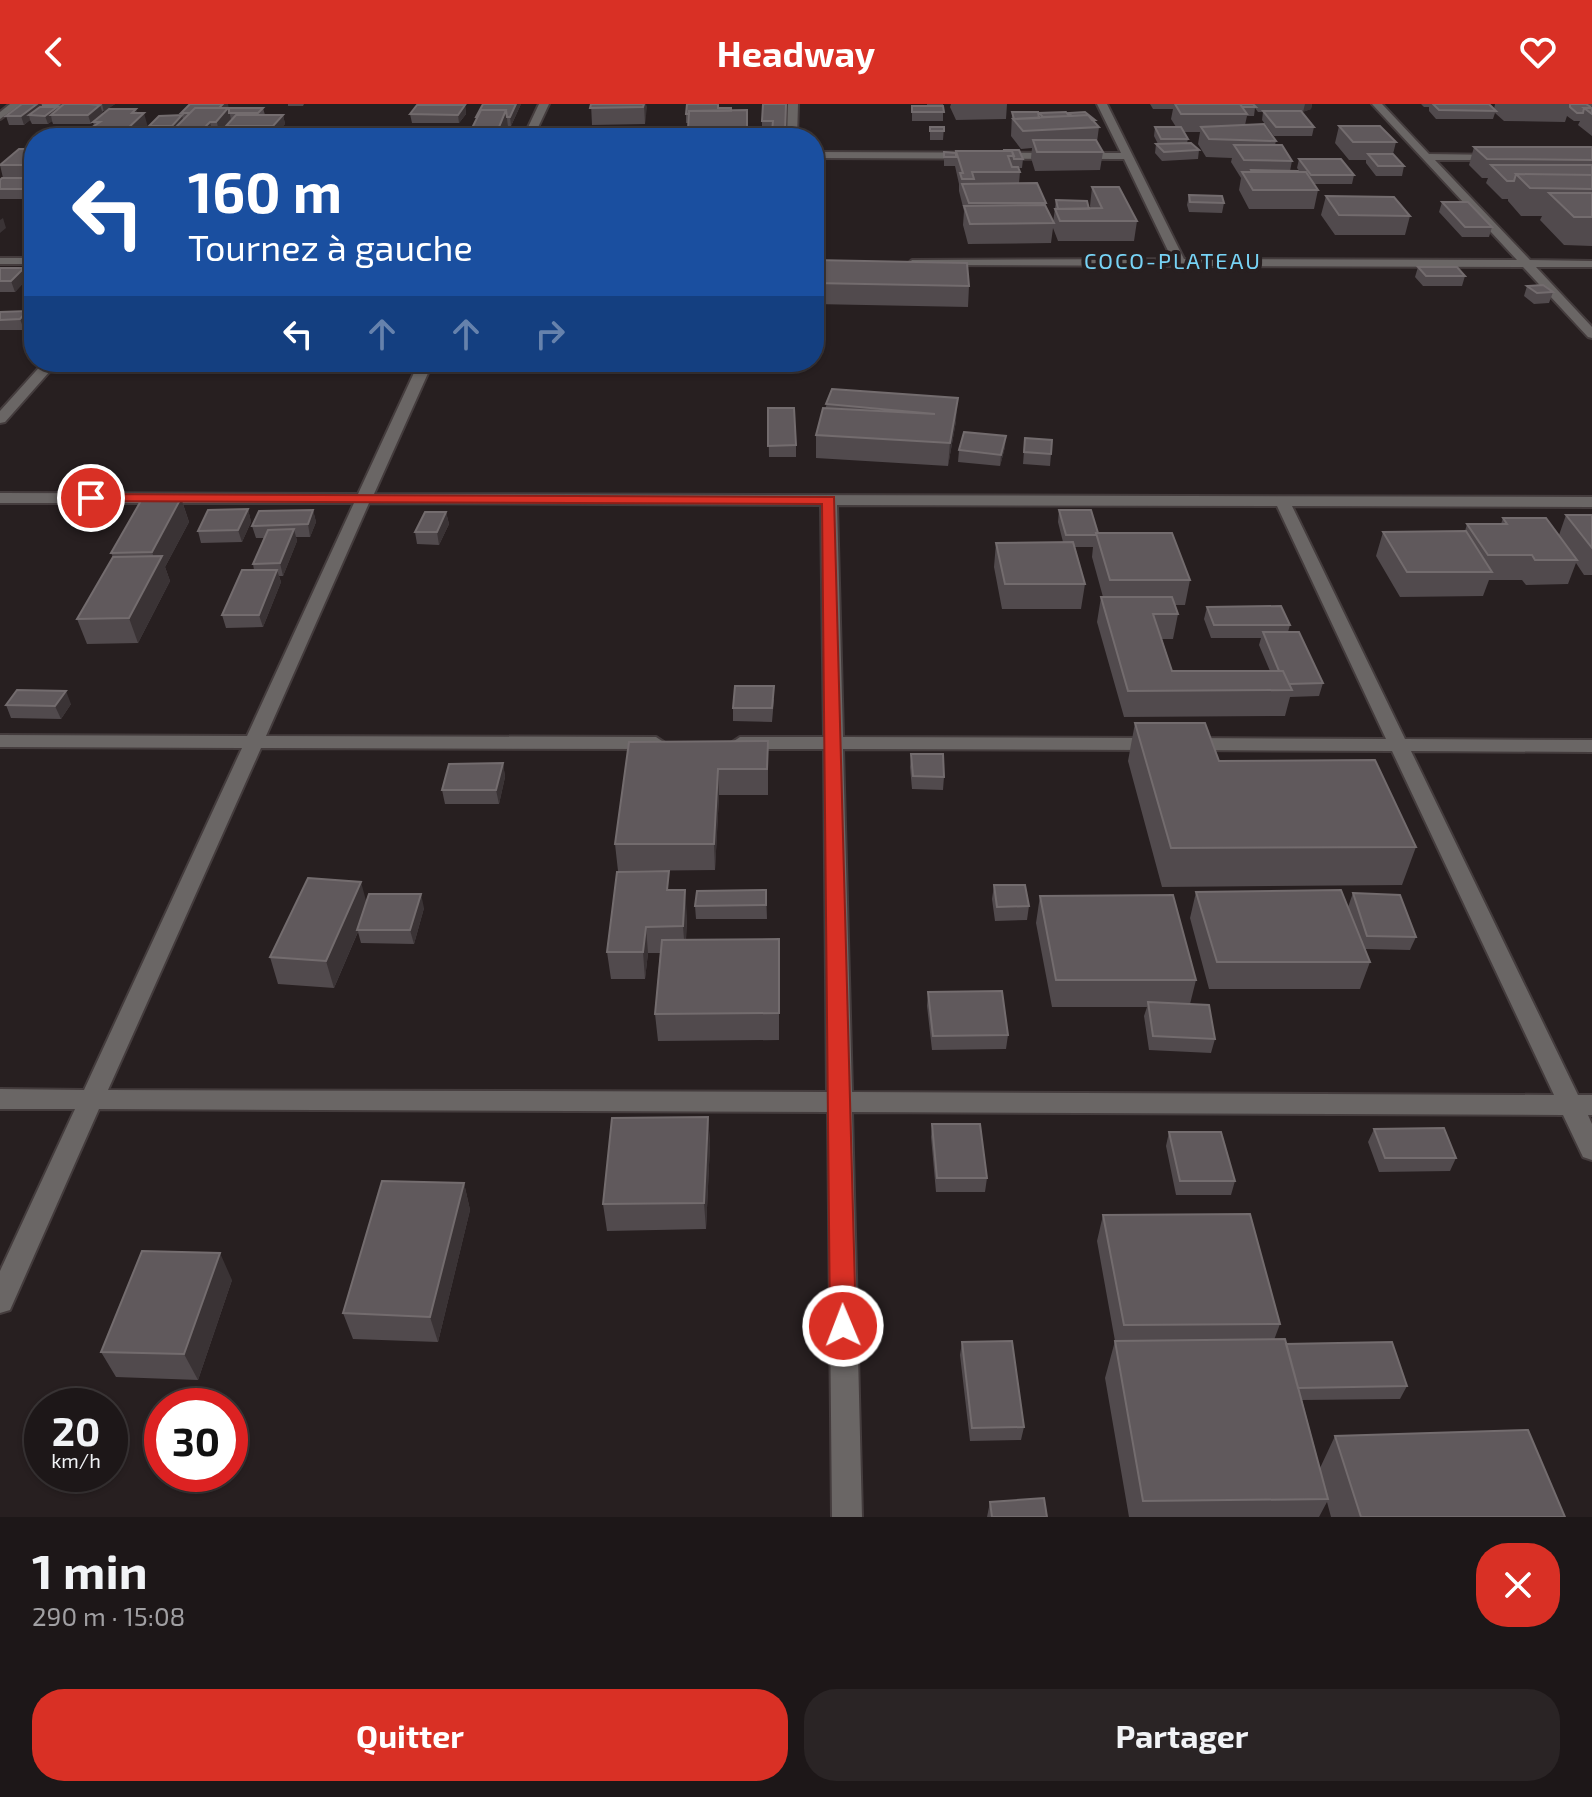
<!DOCTYPE html>
<html lang="fr">
<meta charset="utf-8">
<style>
body{margin:0;font-family:"Exo 2",sans-serif;background:#2a2425;color:#f1f3f6;height:100vh;display:flex;flex-direction:column;font-size:30px;white-space:nowrap}
*{box-sizing:border-box;margin:0}
p{font-size:26px;color:#a09fa2}
.icon{flex:none;width:44px;height:44px;fill:none;stroke:currentColor;stroke-width:2;stroke-linecap:round;stroke-linejoin:round}
.map{position:relative;height:1413px;overflow:hidden}
.sheet{display:flex;flex-direction:column;background:#1d1718;flex:1}
.sheet>*{flex:none}
.hud{position:absolute;left:24px;top:24px;width:800px;height:244px;border-radius:32px;box-shadow:0 2px 6px #0004,0 0 0 2px #3b3637;background:#1a4fa0;color:#fff;overflow:hidden}
.speed{position:absolute;left:24px;top:1284px;display:flex;gap:16px;font-size:40px;font-weight:700;text-align:center}
.speed>*{display:grid;place-content:center;width:104px;height:104px;border-radius:50%;background:#1d1718;box-shadow:0 2px 6px #0004,0 0 0 2px #3b3637;line-height:1}
.speed small{font-size:20px;font-weight:400}
.speed .limit{border:12px solid #d22;background:#fff;color:#111}
.pin{position:absolute;display:grid;place-items:center;width:68px;height:68px;color:#fff;margin:-34px;border:4px solid #fff;border-radius:50%;box-shadow:0 2px 8px #0007}
.me{position:absolute;width:88px;margin:-44px;rotate:359deg;stroke-linejoin:round;filter:drop-shadow(0 0 6px #0008)}
.turn{display:flex;align-items:center;gap:28px;height:168px;padding:0 32px;font-size:36px}
.turn .icon{width:104px;height:104px;stroke-width:2.5}
.turn b{display:block;font-size:56px;line-height:68px}
.lanes{display:flex;align-items:center;height:76px;padding:0 32px;background:#0003;justify-content:center;gap:40px;direction:ltr}
.lanes .off{opacity:.35}
.round{display:grid;place-items:center;flex:none;width:84px;height:84px;border-radius:32px;background:#2a2425}
.headline{display:flex;align-items:center;justify-content:space-between;height:136px;padding:0 32px}
h1{font-size:48px;font-weight:700;line-height:60px}
.action{display:flex;gap:16px;margin-top:auto;padding:16px 32px}
.action a{flex:1;height:92px;border-radius:32px;background:#d93025;color:#fff;font-size:32px;font-weight:700;line-height:92px;text-align:center}
.action a+a{background:#2a2425;color:#f1f3f6}
header{display:flex;justify-content:space-between;align-items:center;height:104px;padding:0 32px;background:#d93025;color:#fff;font-size:36px;font-weight:700}
.map>svg:first-child{display:block}
.lines{fill:none;stroke-linecap:round;stroke-linejoin:round}
.minor-casing{stroke:#443c3d;stroke-width:4}
.minor{fill:#6a6665;fill-rule:evenodd}
.wall{fill:#514a4d}
.shaded-wall{fill:#3a3335}
.building{fill:#60595c;stroke:#736c6e;stroke-width:2}
.route{fill:#d93025;stroke:#8d1f18;stroke-width:2}
.labels{text-anchor:middle;stroke-width:8;stroke-linejoin:round;paint-order:stroke}
.far-neighbourhood-label{font-size:22px;letter-spacing:2px;fill:#77d3f5;stroke:#271f20}
</style>
<header><svg class="icon" aria-label="back" viewBox="0 0 24 24"><path d="M15 5l-7 7 7 7"/></svg>Headway<svg class="icon" aria-label="heart" viewBox="0 0 24 24"><path d="M12 20l-8-8c-3-5 5-10 8-4 3-6 11-1 8 4z"/></svg></header>
<div class="map">
<svg width="1592" height="1413" viewBox="0 0 1592 1413">
<rect width="100%" height="100%" fill="#271f20"/>
<g class="lines">
<defs>
<path id="minor" d="M10 0H21L0 15V8Z
M539 0H549L533 34H523Z
M788 0H798L797 34H787Z
M1097 0H1107L1184 155 1517 156 1372 0H1382L1429 50 1499 51 1495 56H1435L1530 156 1592 157V163H1536L1592 223V234L1588 233 1523 163 916 161 910 158 912 156 1172 155 1124 55 814 54V48L1121 49Z
M0 154H34V160H0Z
M44 258H58L5 318 0 319V307Z
M419 258H433L374 390 1592 393V403L1292 402 1405 635 1592 636V648L1411 647 1578 991H1592V1011H1588L1592 1020V1056L1583 1053 1563 1011 852 1008 862 1413H832L828 1008 99 1005 10 1206 0 1209V1167L75 1005H0V985L84 986 242 644 0 643V631L247 632 354 399H0V389L358 390ZM369 399 821 401 824 633H740L731 639 740 645H824L827 988 108 986 261 644 656 645 665 639 656 633 266 632ZM837 401 1277 402 1386 635 1188 634 1179 640 1188 646 1392 647 1554 991 852 988 843 645 1156 646 1165 640 1156 634 843 633Z"/>
</defs>
<!-- minor casing -->
<use href="#minor" class="minor-casing"/>
<!-- minor -->
<use href="#minor" class="minor"/>
</g>
<!-- wall -->
<path class="wall" d="M22 0H115L102 8 103 10 91 20H53L52 17 48 20H32L30 16 24 21H9L6 12Z
M190 0H228V5L263 4 265 11H283L285 20 277 28 279 34H258L261 31H229L228 27 221 34H174L173 31H165V34H81L80 31 94 22 93 18 137 9 149 25V22L182 11 181 9Z
M288 0H304L303 2H288Z
M521 0 511 22H508L504 34H447V33L471 26 476 15V13Z
M591 0H646L645 20 592 21Z
M786 0V34H767L772 33V26H762V17Z
M927 0H943V17H912V2H927Z
M951 0H1007L1006 15 956 16 950 3Z
M1150 0H1312L1311 5 1302 8 1314 23 1312 32H1274L1262 16 1263 8H1258L1255 4 1254 12H1247L1245 21 1276 37 1275 41 1292 57 1290 67 1300 68 1297 64 1299 55 1354 71 1352 80H1314L1318 86 1314 105H1249L1239 86 1241 74 1231 58 1232 54 1206 53 1198 40 1200 28H1184L1188 35 1187 39 1199 46 1198 55 1162 57 1155 49 1156 40H1158L1154 32 1155 23H1176L1171 15 1173 5H1153Z
M1421 0H1489L1494 5 1495 0H1592V2H1589L1592 4V32L1578 21 1580 17H1574L1567 12 1565 18 1504 17 1495 9 1493 15H1436L1429 7V3H1424Z
M465 1 466 10 459 19H412L410 10Z
M719 4 731 7 747 6V34H688V19H686V10Z
M1012 8 1039 13V9L1068 11V9L1095 19 1099 23 1097 38 1103 48 1100 66 1035 67 1031 54 1032 44 1021 45 1011 32Z
M1339 22 1396 38 1393 50 1404 62 1402 72H1376L1366 59V56H1349L1335 39Z
M930 23H944L943 36H930Z
M1474 43H1592V142L1564 141 1540 116 1542 112H1521L1508 97V95H1502L1486 79 1488 74H1482L1469 61Z
M34 45V91L30 95H0V76L3 74 0 61Z
M1003 47 1023 55 1022 64H1018L1020 68 1019 79 1046 99 1045 101 1053 119 1056 96 1091 105 1090 102 1092 83 1137 117 1134 137H1058L1053 124 1051 139 968 140 963 121 964 107 959 87V80L955 62H944V48Z
M1189 91 1224 99 1222 109 1189 108 1187 101Z
M1326 92 1410 112 1405 131H1335L1321 111Z
M1442 98 1492 123 1489 133H1462L1439 108Z
M814 156 969 182 968 203 814 200Z
M1418 163 1465 172 1462 182H1423L1415 173Z
M0 164H24L27 175 15 188H0Z
M1527 182 1553 188 1549 199 1534 200 1524 192Z
M27 207 30 218 24 226H0V208Z
M772 258H792V265L772 264Z
M832 285 956 317 948 362 816 354V331Z
M768 304 796 341V353H769Z
M1025 334 1051 350 1050 362 1023 360Z
M1005 343 1000 362 958 358 959 346Z
M181 394 189 418 165 463 170 477 138 539 87 540 77 515 113 453 111 449Z
M248 405 251 418 242 438 201 439 198 427Z
M313 406 316 418 310 433H296L297 437 283 472H279L281 478 263 523 226 524 222 511 254 466 253 460 264 434H256L252 422Z
M1059 406 1098 429 1190 476 1185 501H1174L1178 510 1173 535H1162L1172 567H1270L1259 541 1261 534H1211L1204 515 1207 503 1290 521 1288 528 1323 579 1319 592 1290 593 1285 612 1124 613 1097 518 1101 493H1103L1092 453 1093 443H1075L1085 480 1081 505H1002L994 463 996 439 1063 438 1058 418Z
M446 408 449 420 439 441 417 440 415 428Z
M1566 411H1592V471H1584L1576 459 1568 480 1526 481 1522 476H1489L1483 492 1400 493 1376 452 1383 428 1465 427 1467 420H1501L1503 414 1559 431Z
M774 595 772 618 733 617V604Z
M71 600 61 615 11 614 6 601Z
M1135 619 1219 657 1416 743 1402 781 1162 783 1128 657Z
M629 638 768 663V691H719L715 766 618 767 615 740Z
M911 650 944 673 943 686 912 685 910 663Z
M503 659 505 673 499 700H445L442 686Z
M994 781 1029 802 1027 816 995 817 992 795Z
M670 786 687 812 686 836 779 835V936L658 937 655 910 660 849H648L645 875H611L607 848Z
M766 786 767 815H696L695 802Z
M1196 788 1348 803 1353 789 1416 833 1410 846 1365 845 1370 858 1360 885H1209L1190 814Z
M1040 792 1196 876 1190 900 1215 935 1211 949 1149 946 1144 912 1147 903H1052L1036 819Z
M366 799 424 804 414 840 361 839 358 828 334 884 278 880 270 853Z
M928 888 1008 931 1006 945 932 946 927 902Z
M708 1013 710 1040 706 1125 607 1127 603 1100Z
M932 1020 987 1074 985 1088H936L931 1033Z
M1374 1025 1456 1054 1450 1067 1379 1068 1368 1038Z
M1169 1028 1235 1077 1231 1091H1176L1166 1042Z
M464 1079 470 1106 438 1238 353 1235 343 1209Z
M1103 1111 1280 1220 1274 1236 1407 1282 1400 1295 1302 1296 1320 1364 1335 1332 1565 1413H1331L1327 1398 1319 1413H1129L1105 1274 1115 1237 1097 1137Z
M232 1176 198 1276 116 1273 101 1248Z
M962 1238 1024 1323 1021 1336 970 1337 960 1251Z
M990 1398 1047 1413H987Z"/>
<!-- shaded-wall -->
<path class="shaded-wall" d="M37 0H50L42 1 43 6 29 11 30 16 24 21 21 12Z
M102 0H115L104 8Z
M223 0H228L232 21 226 22 228 27 220 34 215 8Z
M516 0H521L511 22 510 13Z
M644 0H646L647 3 645 20Z
M1305 0H1312L1311 5 1303 8Z
M100 1 103 10 91 20 88 11Z
M465 1 466 10 459 19 458 11Z
M57 3 59 11H51L52 17 48 20 45 12Z
M136 5 139 14 144 9 149 27 141 34H127L125 27 132 9Z
M506 6 508 23 504 34H495Z
M182 11 184 20 173 28 172 22Z
M283 11 285 20 275 31 273 22Z
M210 18 214 34H205L204 24Z
M163 25 165 34H154Z
M112 27 114 34H108L107 31Z
M34 79V91L30 95 27 85Z
M3 114 6 124 0 129V116Z
M24 164 27 175 15 188 11 177Z
M27 207 30 218 24 226 20 215Z
M958 294 956 317 948 362 950 339Z
M1006 332 1005 343 1000 362 1001 351Z
M181 394 189 418 165 463 170 477 138 539 129 514 157 462 152 448Z
M248 405 251 418 242 438 238 426Z
M313 406 316 418 310 433 308 420Z
M446 408 449 420 439 441 437 428Z
M294 425 297 437 283 472 280 459Z
M277 466 281 478 263 523 259 511Z
M66 587 71 600 61 615 55 602Z
M503 659 505 673 499 700 496 686Z
M718 665 719 691 715 766 714 740Z
M361 778 368 804 334 884 326 857Z
M685 786 687 812 685 849 683 822Z
M421 790 424 804 414 840 410 826Z
M646 823 648 849 645 875 643 848Z
M708 1013 710 1040 706 1125 704 1099Z
M464 1079 470 1106 438 1238 430 1213Z
M220 1149 232 1176 198 1276 184 1250Z"/>
<!-- building -->
<path class="building" d="M22 0H37L21 12H6Z
M44 0H60L58 1H42Z
M64 0H89L100 1 88 11H51Z
M190 0H223L219 4H195L190 9H181Z
M483 0H516L510 13H507L506 6H481L477 13H476Z
M591 0H644L643 3 590 4Z
M687 0H718V4H731V7H689V10H686Z
M763 0H786L785 27H772L773 17H762Z
M1175 0H1240L1247 10H1181Z
M1240 0H1253L1256 3H1242Z
M1433 0H1489L1496 7 1439 6Z
M1570 0H1586L1592 4H1584L1583 9H1577L1570 3Z
M417 1H465L458 11 410 10Z
M912 2H943L944 8H912Z
M40 3H57L45 12 29 11Z
M195 4H228L216 18H210L204 24H209L204 30 172 27Z
M229 4H263L258 9H229Z
M1584 4H1592V10Z
M109 5H136L132 9H144L125 27H112L107 31H80L100 18H93Z
M481 6H506L495 33H447L450 26H471Z
M747 6V25H688L689 7Z
M1263 7H1301L1314 23H1276Z
M1012 8H1038L1039 14 1014 15Z
M1066 8 1069 12 1043 13 1039 9Z
M1085 8 1095 16H1092L1088 11 1072 12 1068 9Z
M182 11 172 22H149L159 12Z
M236 11H283L273 22H226Z
M1088 11 1099 23 1023 27 1013 15Z
M1264 20 1276 37 1209 35 1201 23Z
M1339 22H1380L1396 38H1353Z
M400 23 419 24 415 28H396Z
M930 23H944V27H930Z
M1155 23H1181L1188 35H1161Z
M148 25H163L154 34H139Z
M263 28H278L273 34H258Z
M397 30H429L426 34H393Z
M385 31 383 34H367L368 32Z
M1033 36H1096L1103 48H1037Z
M1191 39 1199 46 1164 48 1156 40Z
M1234 41H1282L1292 57 1244 56Z
M1474 43H1592V56L1487 55Z
M19 45H34V61H0Z
M1003 46H1019L1023 55H1014L1012 47Z
M956 47H1012L1014 52H1008L1012 63H1018L1020 68H972L974 75H962L960 69H963Z
M944 48 956 49V53H944Z
M1368 50H1393L1404 62H1378Z
M1299 55H1341L1354 71H1311Z
M1491 61H1592V71L1516 70 1514 77H1507Z
M1251 66 1298 67 1299 68H1252Z
M1242 68H1306L1318 86H1253Z
M1516 70 1592 71V85L1530 84Z
M2 74H34V79L27 85H0V76Z
M1037 79 1046 99H969L962 80Z
M1092 83H1119L1137 117H1060L1055 105 1102 104Z
M1549 89H1592V113H1574Z
M1189 91 1222 92 1224 99 1190 98Z
M1326 92 1394 93 1410 112 1339 111Z
M1056 96 1087 97 1089 105H1058Z
M1442 98H1468L1492 123H1465Z
M1045 101 1054 119 970 120 964 102Z
M814 156 967 159 969 182 814 179Z
M1418 163H1457L1465 172H1426Z
M0 164H24L11 177H0Z
M1543 181 1553 188 1537 189 1527 182Z
M27 207 20 215 0 216V208Z
M832 285 958 294 950 339 816 331 823 304 935 310 826 300Z
M768 304H794L796 341 768 342Z
M964 328 1006 332 1001 351 959 346Z
M1025 334 1052 336 1051 350 1024 348Z
M181 394 152 448 111 449 142 395Z
M248 405 238 426 198 427 208 406Z
M313 406 308 420 252 422 259 407Z
M1059 406H1091L1098 429H1096V431H1066Z
M425 408H446L437 428H415Z
M1566 411H1592V444Z
M1503 414H1546L1577 456H1535L1532 451H1488L1467 420H1507Z
M294 425 280 459 253 460 268 426Z
M1466 427 1492 468H1407L1383 428Z
M1096 429H1172L1190 476H1110Z
M1073 438 1085 480H1005L996 439Z
M162 452 129 514 77 515 113 453Z
M242 466H277L259 511H222Z
M1101 493H1172L1178 510H1153L1172 567H1283L1292 586 1128 587Z
M1281 502 1290 521H1214L1207 503Z
M1263 528H1299L1323 579 1289 580 1283 567H1279Z
M735 582H774L772 604H733Z
M17 586 66 587 55 602 6 601Z
M1135 619H1205L1219 657 1375 656 1416 743 1171 744Z
M768 637 767 665H718L714 740H615L629 638Z
M911 650H943L944 673 913 672Z
M503 659 496 686H442L449 660Z
M669 767 667 786H685L683 822 646 823 643 848H607L617 768Z
M308 774 361 778 326 857 270 853Z
M994 781H1025L1029 802 997 803Z
M766 786V801L695 802 697 787Z
M1341 786 1370 858H1217L1196 788Z
M1353 789 1400 791 1416 833 1367 832Z
M369 790H421L410 826H357Z
M1173 791 1196 876H1056L1040 792Z
M779 835V909L655 910 662 836Z
M1002 887 1008 931 933 932 928 888Z
M1148 898 1209 901 1215 935 1153 932Z
M708 1013 704 1099 603 1100 612 1014Z
M932 1020H980L987 1074H937Z
M1444 1024 1456 1054H1385L1374 1025Z
M1169 1028H1221L1235 1077H1180Z
M382 1077 464 1079 430 1213 343 1209Z
M1250 1110 1280 1220 1124 1221 1103 1111Z
M142 1147 220 1149 184 1250 101 1248Z
M1285 1235 1328 1395 1143 1397 1115 1237Z
M1012 1237 1024 1323 972 1324 962 1238Z
M1392 1238 1407 1282 1298 1284 1286 1240Z
M1528 1326 1565 1413H1361L1335 1332Z
M1044 1394 1047 1413H992L990 1398Z"/>
<!-- route -->
<path class="route" d="M91 390 834 393 856 1222 852 1230 843 1233 834 1230 830 1222 822 400 86 397V391Z"/>
<g class="labels">
<!-- far-neighbourhood labels -->
<g class="far-neighbourhood-label">
<text x="1173" y="165">COCO-PLATEAU</text>
</g>
</g>
</svg>
<div class="speed"><div>20<small>km/h</small></div><div class="limit">30</div></div>
<div class="pin" style="left:91px;top:394px;background:#d93025"><svg class="icon" aria-label="arrive" viewBox="0 0 24 24"><path d="M6 21V4h12l-3 4 3 4H6"/></svg></div>
<svg class="me" style="left:843px;top:1222px" viewBox="-20 -20 40 40"><circle r="17" fill="#d93025" stroke="#fff" stroke-width="3"/><path d="M0-11L8 9 0 5-8 9z" fill="#fff"/></svg>
<div class="hud">
<div class="turn"><svg class="icon" aria-label="left" viewBox="0 0 24 24"><path d="M17 20v-9H6M10 6l-5 5 5 5"/></svg><div><b>160 m</b>Tournez à gauche</div></div>
<div class="lanes"><svg class="icon" aria-label="left" viewBox="0 0 24 24"><path d="M17 20v-9H6M10 6l-5 5 5 5"/></svg><svg class="icon off" aria-label="ahead" viewBox="0 0 24 24"><path d="M12 20V5M6 11l6-6 6 6"/></svg><svg class="icon off" aria-label="ahead" viewBox="0 0 24 24"><path d="M12 20V5M6 11l6-6 6 6"/></svg><svg class="icon off" aria-label="right" viewBox="0 0 24 24"><path d="M7 20v-9h11M14 6l5 5-5 5"/></svg></div>
</div>
</div>
<section class="sheet">
<div class="headline"><div><h1>1 min</h1><p>290 m · 15:08</p></div><a class="round" style="background:#d93025;color:#fff"><svg class="icon" aria-label="close" viewBox="0 0 24 24"><path d="M6 6l12 12M18 6L6 18"/></svg></a></div>
<div class="action"><a>Quitter</a><a>Partager</a></div>
</section>
